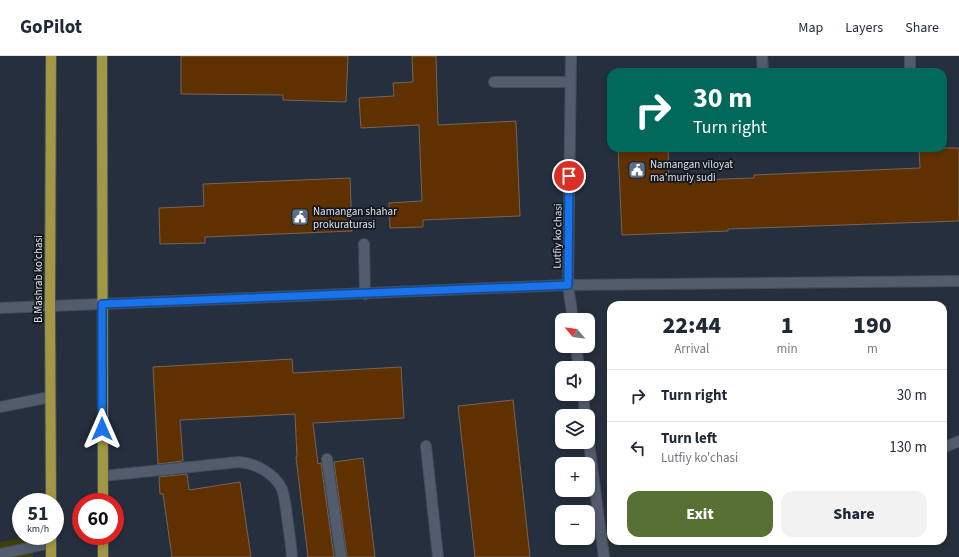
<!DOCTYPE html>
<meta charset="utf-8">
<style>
body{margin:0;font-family:"Source Sans 3",sans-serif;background:#f2f2f3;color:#1f2937;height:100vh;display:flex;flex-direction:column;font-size:15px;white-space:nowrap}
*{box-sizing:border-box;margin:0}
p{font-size:13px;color:#747a83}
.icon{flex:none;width:22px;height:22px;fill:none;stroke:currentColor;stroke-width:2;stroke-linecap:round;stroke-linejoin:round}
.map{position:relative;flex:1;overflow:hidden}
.side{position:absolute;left:607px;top:245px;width:340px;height:244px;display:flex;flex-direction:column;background:#fff;border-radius:12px;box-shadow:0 2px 6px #0003}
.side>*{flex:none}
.banner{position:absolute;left:607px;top:12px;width:340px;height:84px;border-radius:12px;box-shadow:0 2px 6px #0003;background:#00695c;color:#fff;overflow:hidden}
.needle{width:26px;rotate:299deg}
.fabs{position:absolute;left:555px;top:257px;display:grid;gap:8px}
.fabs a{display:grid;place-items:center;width:40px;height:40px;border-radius:8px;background:#fff;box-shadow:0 2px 6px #0003;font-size:20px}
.speed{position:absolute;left:12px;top:437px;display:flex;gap:8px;font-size:20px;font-weight:700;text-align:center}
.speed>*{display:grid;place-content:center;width:52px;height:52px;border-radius:50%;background:#fff;box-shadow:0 2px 6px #0003;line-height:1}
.speed small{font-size:10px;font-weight:400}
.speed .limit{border:6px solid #d22;background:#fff;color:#111}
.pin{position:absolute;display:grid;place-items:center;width:34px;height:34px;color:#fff;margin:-17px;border:2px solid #fff;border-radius:50%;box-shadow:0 1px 4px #0007}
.me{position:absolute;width:44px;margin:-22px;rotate:0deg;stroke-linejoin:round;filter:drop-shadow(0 0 3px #0008)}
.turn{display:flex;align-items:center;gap:14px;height:84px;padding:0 20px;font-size:18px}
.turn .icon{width:52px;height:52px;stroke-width:2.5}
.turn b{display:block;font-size:28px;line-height:34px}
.eta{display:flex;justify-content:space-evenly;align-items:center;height:68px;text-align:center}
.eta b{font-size:24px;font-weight:800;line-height:28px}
.primary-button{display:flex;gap:8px;margin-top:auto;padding:8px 20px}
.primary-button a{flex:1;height:46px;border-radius:12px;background:#577134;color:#fff;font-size:16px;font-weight:800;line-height:46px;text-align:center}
.primary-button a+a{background:#f2f2f3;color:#1f2937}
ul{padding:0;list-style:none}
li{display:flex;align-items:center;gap:12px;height:52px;padding:0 20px;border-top:1px solid #e0e1e3}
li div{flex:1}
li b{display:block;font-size:15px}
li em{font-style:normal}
header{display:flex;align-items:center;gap:24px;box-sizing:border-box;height:56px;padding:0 20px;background:#fff;border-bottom:1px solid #e0e1e3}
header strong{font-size:19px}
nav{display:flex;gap:22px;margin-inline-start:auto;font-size:14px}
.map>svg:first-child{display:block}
.green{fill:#394009}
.building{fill:#5f3100;stroke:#756456}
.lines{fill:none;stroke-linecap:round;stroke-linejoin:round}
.service-casing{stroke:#444c58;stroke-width:12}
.minor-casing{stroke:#444c58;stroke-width:12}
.tertiary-casing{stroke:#444c58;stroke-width:12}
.primary-casing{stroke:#444c58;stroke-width:12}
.service{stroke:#525c6d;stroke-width:10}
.minor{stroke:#525c6d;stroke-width:10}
.tertiary{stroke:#525c6d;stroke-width:10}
.primary{stroke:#a19744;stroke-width:10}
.route-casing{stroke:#114b97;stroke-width:10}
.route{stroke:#1a73e8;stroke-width:7}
.labels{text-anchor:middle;stroke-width:3.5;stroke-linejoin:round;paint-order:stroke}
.poi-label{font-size:11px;fill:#dce2ec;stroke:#13171e;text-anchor:start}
.street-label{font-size:11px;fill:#dce2ec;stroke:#13171e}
</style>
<header>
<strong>GoPilot</strong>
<nav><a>Map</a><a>Layers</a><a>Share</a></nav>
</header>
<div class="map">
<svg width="959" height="501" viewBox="0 0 959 501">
<rect width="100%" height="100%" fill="#262f3e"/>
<!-- green -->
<path class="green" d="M29 481 33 501H0V486Z"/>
<!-- building -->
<path class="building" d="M181 0H348L346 46 283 44V39L181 38Z
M412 0H436L438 69 516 65 520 160 423 164V171L390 172 389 147 422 145 419 69 361 72 359 42 394 40 393 27 413 26Z
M618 92H668L669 125 754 122V119L920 112 919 92H959V165L728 173V175L622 179Z
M350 122 352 175 205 181V187L160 188 159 152 204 150 203 128Z
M292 303 293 317 401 311 404 362 313 367 318 408 321 407 334 501H308L296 401H297L295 358 180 364 183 405 158 408 153 311Z
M513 344 530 501H475L458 350Z
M363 402 375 501H347L334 406Z
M187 418 189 434 240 426 251 501H172L163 438H160L159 421Z"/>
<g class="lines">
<defs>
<path id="service" d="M762 0 763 16
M910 0V15
M494 26H570
M364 188 365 238
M0 351 50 341
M426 390 438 501
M943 392 959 385
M327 403 341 501
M103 420 239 406C256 407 275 418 282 433 285 442 286 452 287 461 289 474 291 488 292 501
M0 498 51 487"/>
<path id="minor" d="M0 252 568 229 959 225"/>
<path id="tertiary" d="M571 0 568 229 573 264
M576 290 579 312
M583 338 585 360
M588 380 604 501"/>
<path id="primary" d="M51 0 50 249 51 446
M102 0 103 446
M51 480V501
M103 480V501"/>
</defs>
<!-- service casing -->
<use href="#service" class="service-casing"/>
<!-- minor casing -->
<use href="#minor" class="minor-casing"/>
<!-- tertiary casing -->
<use href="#tertiary" class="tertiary-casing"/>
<!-- primary casing -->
<use href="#primary" class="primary-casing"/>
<!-- service -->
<use href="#service" class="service"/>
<!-- minor -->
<use href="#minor" class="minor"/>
<!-- tertiary -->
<use href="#tertiary" class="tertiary"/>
<!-- primary -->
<use href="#primary" class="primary"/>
</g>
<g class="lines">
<defs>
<path id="route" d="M102 373V248L568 229 569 120"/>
</defs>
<!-- route casing -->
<use href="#route" class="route-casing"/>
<!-- route -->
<use href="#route" class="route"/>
</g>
<!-- icons -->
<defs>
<symbol id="civic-square" viewBox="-11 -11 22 22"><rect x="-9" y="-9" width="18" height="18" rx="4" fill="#5c6f8a" stroke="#13171e"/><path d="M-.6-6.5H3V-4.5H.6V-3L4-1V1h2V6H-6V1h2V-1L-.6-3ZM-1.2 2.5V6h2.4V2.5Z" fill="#fff"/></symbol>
</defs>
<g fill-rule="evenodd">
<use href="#civic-square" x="627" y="104" width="20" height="20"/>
<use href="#civic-square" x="290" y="151" width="20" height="20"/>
</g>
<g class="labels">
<!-- poi labels -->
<g class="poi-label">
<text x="650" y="112">Namangan viloyat<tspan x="650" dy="13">ma'muriy sudi</tspan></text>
<text x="313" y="159">Namangan shahar<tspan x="313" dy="13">prokuraturasi</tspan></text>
</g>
<!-- street labels -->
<g class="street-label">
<text transform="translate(557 180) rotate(-89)" y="4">Lutfiy ko'chasi</text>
<text transform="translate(38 223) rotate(-90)" y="4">B.Mashrab ko'chasi</text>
</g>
</g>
</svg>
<div class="fabs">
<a><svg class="needle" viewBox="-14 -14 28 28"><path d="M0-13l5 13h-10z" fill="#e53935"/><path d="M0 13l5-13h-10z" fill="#747a83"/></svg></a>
<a><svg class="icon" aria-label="sound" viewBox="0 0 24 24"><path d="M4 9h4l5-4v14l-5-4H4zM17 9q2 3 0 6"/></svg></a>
<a><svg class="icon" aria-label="layers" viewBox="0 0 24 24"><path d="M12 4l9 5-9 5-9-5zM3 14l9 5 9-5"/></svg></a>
<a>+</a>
<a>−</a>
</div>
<div class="speed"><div>51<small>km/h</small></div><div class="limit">60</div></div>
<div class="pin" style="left:569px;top:120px;background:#d93025"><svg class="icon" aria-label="arrive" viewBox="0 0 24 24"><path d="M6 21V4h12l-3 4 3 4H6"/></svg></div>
<svg class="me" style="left:102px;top:373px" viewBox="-20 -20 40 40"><path d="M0-17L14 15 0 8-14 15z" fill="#1a73e8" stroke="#fff" stroke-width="4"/></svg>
<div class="banner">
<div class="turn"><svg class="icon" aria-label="right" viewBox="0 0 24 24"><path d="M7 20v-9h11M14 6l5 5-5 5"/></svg><div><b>30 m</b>Turn right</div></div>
</div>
<section class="side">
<div class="eta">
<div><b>22:44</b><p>Arrival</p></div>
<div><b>1</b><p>min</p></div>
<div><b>190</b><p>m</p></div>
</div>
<ul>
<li><svg class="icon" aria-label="right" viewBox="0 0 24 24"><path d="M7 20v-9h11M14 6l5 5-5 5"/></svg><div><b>Turn right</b></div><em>30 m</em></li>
<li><svg class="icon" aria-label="left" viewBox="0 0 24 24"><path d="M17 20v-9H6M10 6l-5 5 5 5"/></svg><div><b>Turn left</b><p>Lutfiy ko'chasi</p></div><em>130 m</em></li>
</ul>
<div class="primary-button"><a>Exit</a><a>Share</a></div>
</section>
</div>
